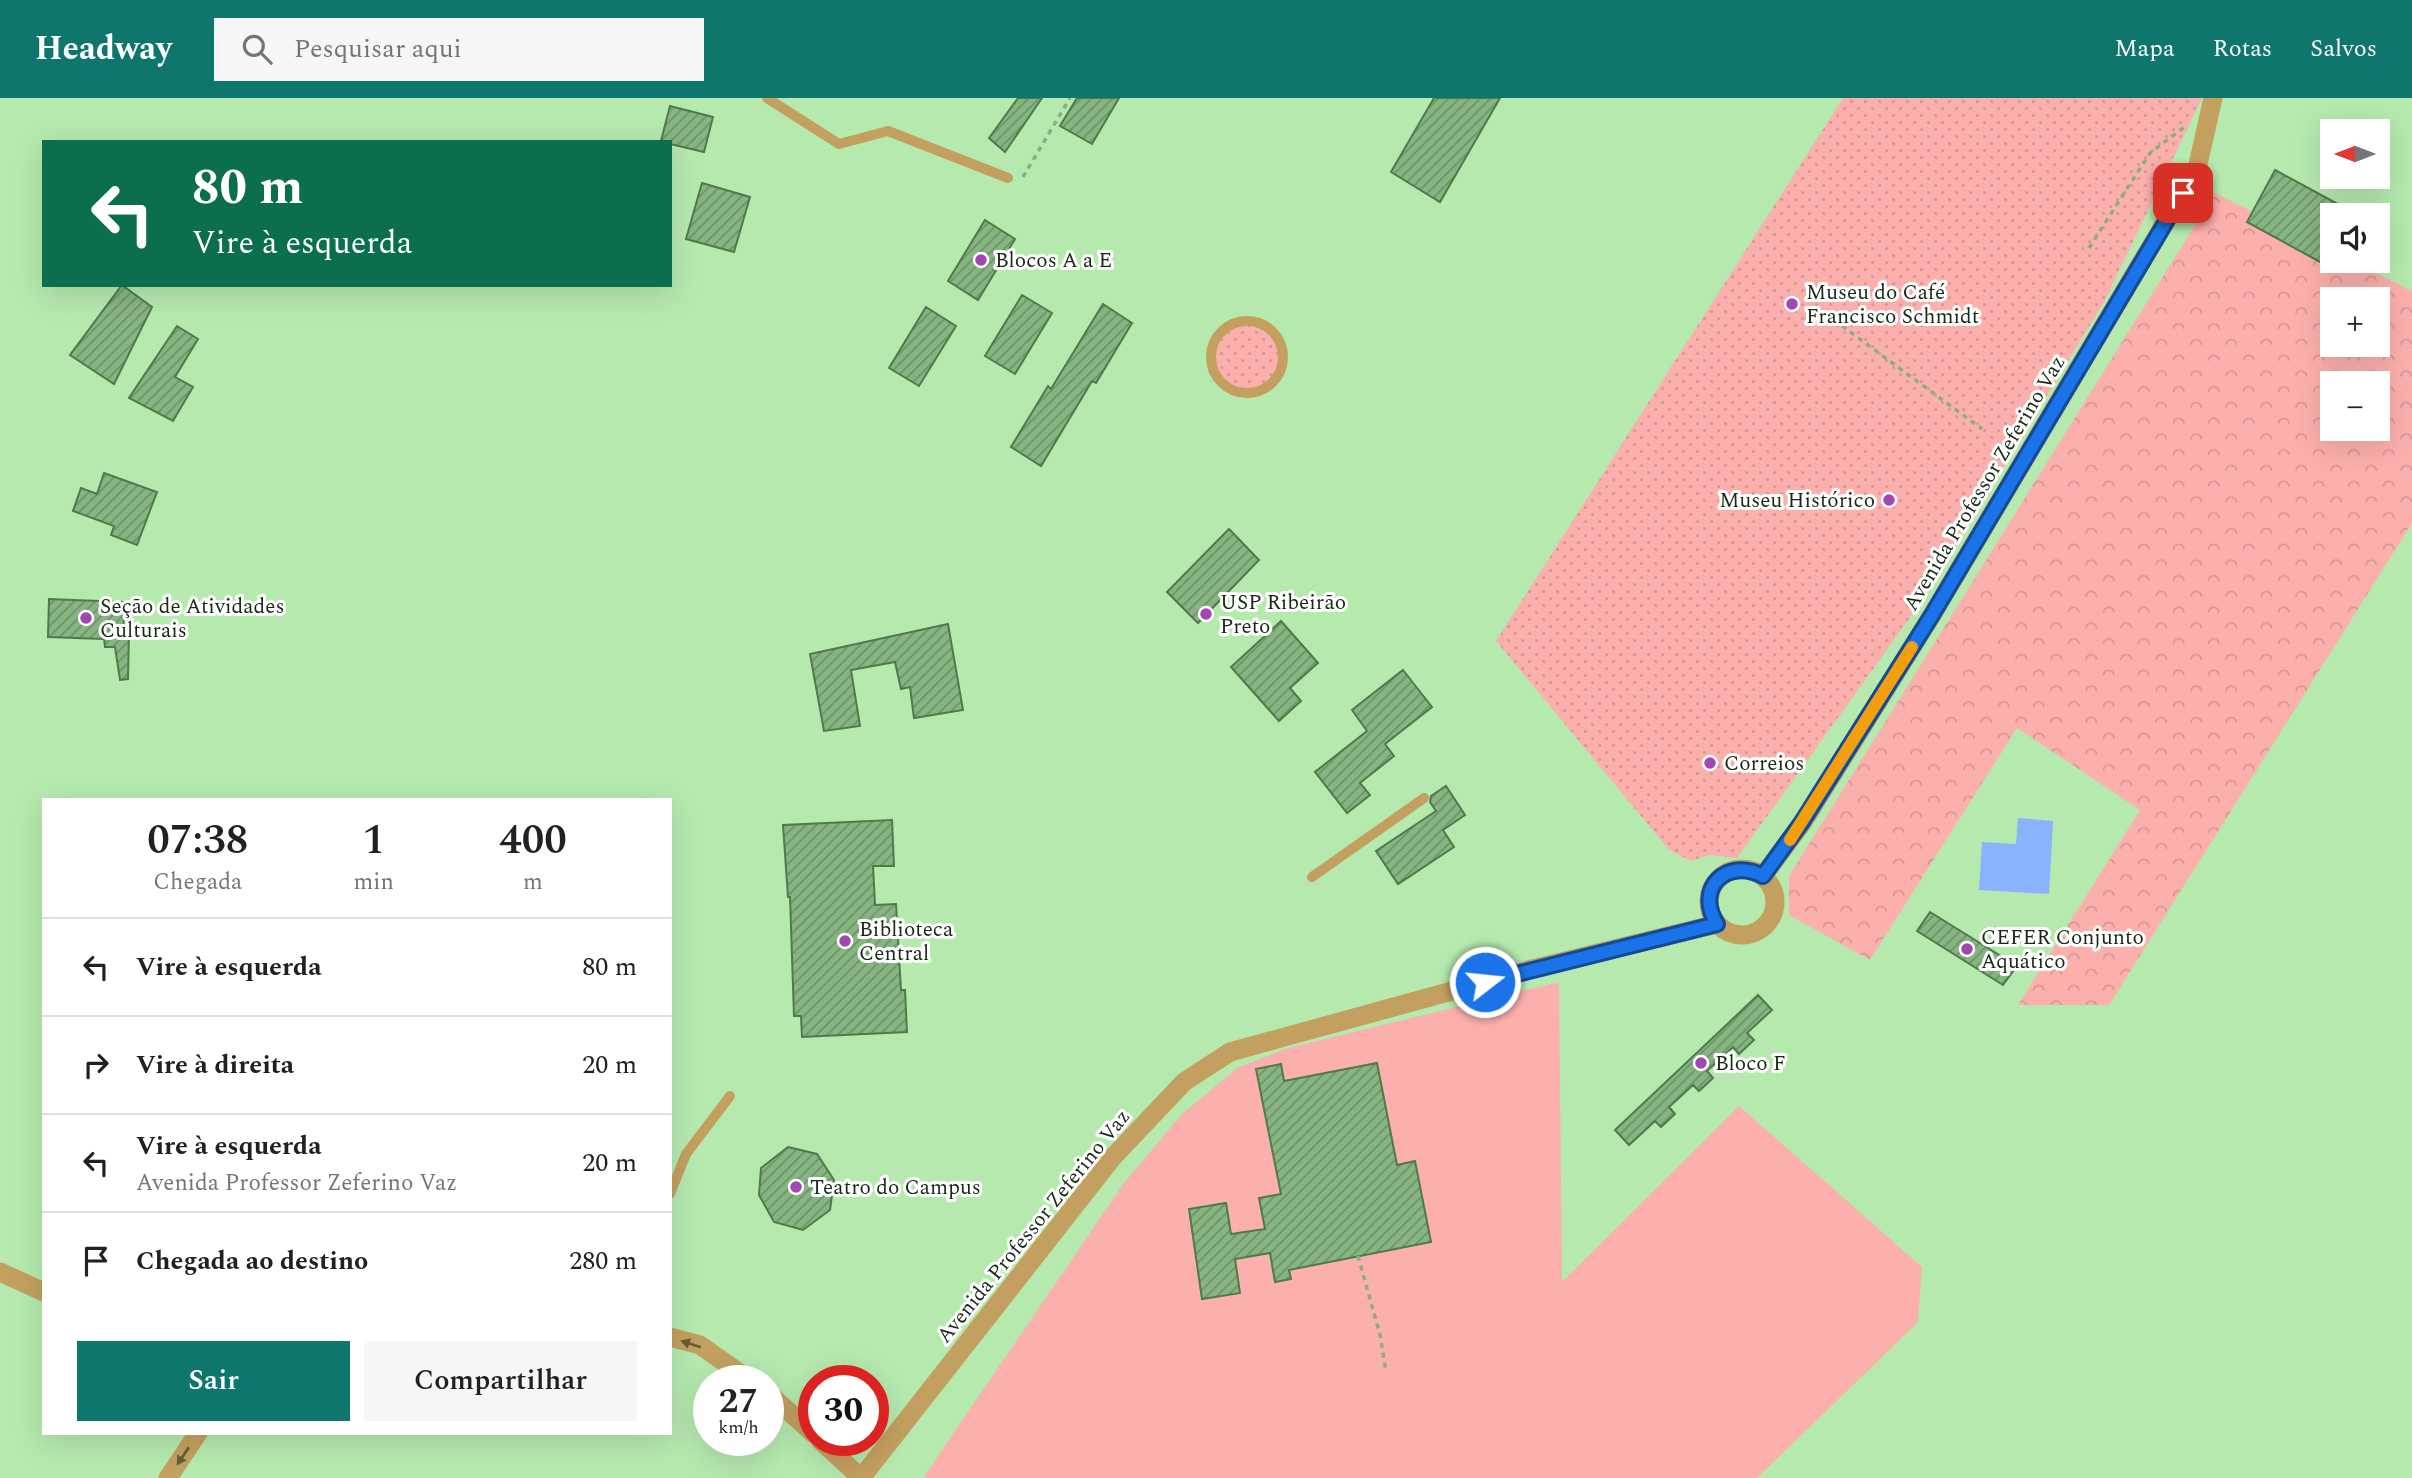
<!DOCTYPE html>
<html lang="pt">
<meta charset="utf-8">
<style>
body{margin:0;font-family:Spectral,serif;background:#f6f6f6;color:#202124;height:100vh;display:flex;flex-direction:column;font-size:26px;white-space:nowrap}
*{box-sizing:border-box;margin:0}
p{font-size:23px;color:#757577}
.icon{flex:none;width:38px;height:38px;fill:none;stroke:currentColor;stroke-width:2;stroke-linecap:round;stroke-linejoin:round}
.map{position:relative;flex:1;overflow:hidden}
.sheet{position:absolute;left:42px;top:700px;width:630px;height:637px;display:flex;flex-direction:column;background:#fff;border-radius:0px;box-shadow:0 7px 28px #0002}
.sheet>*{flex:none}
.banner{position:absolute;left:42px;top:42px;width:630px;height:147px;border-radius:0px;box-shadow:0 7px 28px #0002;background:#0b6e4f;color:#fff;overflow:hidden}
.needle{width:46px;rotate:270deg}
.tools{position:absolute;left:2320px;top:21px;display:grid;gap:14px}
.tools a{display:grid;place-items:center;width:70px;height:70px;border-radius:0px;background:#fff;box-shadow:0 7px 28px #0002;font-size:35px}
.speed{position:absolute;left:693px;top:1267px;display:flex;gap:14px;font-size:35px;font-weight:700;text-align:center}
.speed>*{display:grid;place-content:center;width:91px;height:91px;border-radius:50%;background:#fff;box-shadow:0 7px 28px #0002;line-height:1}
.speed small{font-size:18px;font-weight:400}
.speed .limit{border:10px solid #d22;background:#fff;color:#111}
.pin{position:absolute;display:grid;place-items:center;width:60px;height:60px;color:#fff;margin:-30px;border-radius:14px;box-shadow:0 4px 10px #0006}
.me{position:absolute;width:77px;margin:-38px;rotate:74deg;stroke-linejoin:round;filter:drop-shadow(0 0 5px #0008)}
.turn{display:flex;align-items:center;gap:24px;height:147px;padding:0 35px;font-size:32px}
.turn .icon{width:91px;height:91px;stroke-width:2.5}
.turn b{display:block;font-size:49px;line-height:60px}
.eta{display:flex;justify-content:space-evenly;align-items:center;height:119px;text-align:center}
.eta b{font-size:42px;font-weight:600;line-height:49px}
.cta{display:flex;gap:14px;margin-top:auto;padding:14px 35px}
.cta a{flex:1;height:80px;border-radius:0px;background:#0f766e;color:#fff;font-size:28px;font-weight:600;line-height:80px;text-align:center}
.cta a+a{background:#f6f6f6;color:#202124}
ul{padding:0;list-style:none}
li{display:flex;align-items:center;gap:21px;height:98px;padding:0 35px;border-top:2px solid #e0e0e0}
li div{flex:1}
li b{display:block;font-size:26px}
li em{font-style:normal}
header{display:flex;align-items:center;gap:42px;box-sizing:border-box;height:98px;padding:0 35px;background:#0f766e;color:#fff}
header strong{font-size:33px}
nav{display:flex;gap:38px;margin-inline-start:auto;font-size:24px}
.search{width:490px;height:63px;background:#f6f6f6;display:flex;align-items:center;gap:18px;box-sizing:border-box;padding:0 24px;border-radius:0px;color:#757577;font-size:26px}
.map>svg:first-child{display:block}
.built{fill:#b5e9ae;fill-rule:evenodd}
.green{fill:url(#green-dots)}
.forest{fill:url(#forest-crowns);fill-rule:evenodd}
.pitch{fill:#fcb0ad}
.water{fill:#8ab3ff}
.building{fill:url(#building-hatch);stroke:#4f7a4a;stroke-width:2}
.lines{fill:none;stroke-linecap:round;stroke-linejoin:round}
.path{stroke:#88ae84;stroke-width:3.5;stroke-dasharray:5 5;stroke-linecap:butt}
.service{stroke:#c3a05f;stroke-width:10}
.minor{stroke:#c3a05f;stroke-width:19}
.oneway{fill:#645f36}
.route-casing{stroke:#114b97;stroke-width:18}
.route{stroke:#1a73e8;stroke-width:12}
.slow{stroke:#f59e0b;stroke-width:12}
.poi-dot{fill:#a246b1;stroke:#fff;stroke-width:2.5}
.labels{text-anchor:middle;stroke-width:6;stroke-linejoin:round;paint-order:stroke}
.poi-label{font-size:21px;fill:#172915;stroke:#fff;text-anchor:start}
.street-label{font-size:21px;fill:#172915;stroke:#fff}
</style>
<header>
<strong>Headway</strong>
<div class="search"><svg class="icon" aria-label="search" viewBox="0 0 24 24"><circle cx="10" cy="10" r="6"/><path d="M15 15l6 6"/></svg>Pesquisar aqui</div>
<nav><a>Mapa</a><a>Rotas</a><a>Salvos</a></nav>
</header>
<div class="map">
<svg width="2412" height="1380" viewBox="0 0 2412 1380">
<defs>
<pattern id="green-dots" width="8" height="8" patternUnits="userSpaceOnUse" patternTransform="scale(1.75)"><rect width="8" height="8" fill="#fcb0ad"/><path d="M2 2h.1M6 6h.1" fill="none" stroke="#d79794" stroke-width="1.8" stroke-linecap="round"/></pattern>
<pattern id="forest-crowns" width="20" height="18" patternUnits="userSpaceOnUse" patternTransform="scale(1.75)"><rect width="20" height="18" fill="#fcb0ad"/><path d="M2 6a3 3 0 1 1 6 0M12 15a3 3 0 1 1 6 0" fill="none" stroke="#d79794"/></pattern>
<pattern id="building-hatch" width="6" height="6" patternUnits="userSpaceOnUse" patternTransform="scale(1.75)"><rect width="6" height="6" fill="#87b582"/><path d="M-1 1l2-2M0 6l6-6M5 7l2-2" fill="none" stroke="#6d9369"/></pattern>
</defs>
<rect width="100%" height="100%" fill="#c4f4be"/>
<!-- built -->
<path class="built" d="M0 0H2412V1380H0ZM2333 33H2378V79H2333ZM44 44H670V187H44ZM2333 117H2378V163H2333ZM2333 201H2378V247H2333ZM2333 285H2378V331H2333ZM44 702H670V1335H44ZM709 1283H768V1342H709ZM814 1283H873V1342H814Z"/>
<!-- green -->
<path class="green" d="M1843 0H2202L2105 202 1922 503 1737 760 1709 757 1691 763 1669 752 1496 543Z
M1214 260a33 33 0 1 1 66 0a33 33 0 1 1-66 0Z"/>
<!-- forest -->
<path class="forest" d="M2215 95 2333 154V163H2351L2412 193V425L2109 907H2018L2140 712 2017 630 1870 862 1789 817V778ZM2333 201H2378V247H2333ZM2333 285H2378V331H2333Z"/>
<!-- pitch -->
<path class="pitch" d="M1559 884 1562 1184 1739 1008 1922 1169 1918 1224 1757 1380H923L1124 1085 1182 1016 1237 970 1288 950Z"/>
<!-- water -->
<path class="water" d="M2018 720 2053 723 2049 796 1979 792 1982 744 2016 746Z"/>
<!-- building -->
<path class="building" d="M1018 0H1042L1005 54 989 40Z
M1077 0H1119L1092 46 1060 28Z
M1434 0H1500L1440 104 1391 74Z
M670 8 713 19 704 54 670 46V44L661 43Z
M2275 72 2358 117H2333V171L2247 124Z
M702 85 750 99 734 154 686 141Z
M985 122 1015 141 978 202 948 183Z
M122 187 152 209 114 286 70 257Z
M1022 197 1052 215 1015 276 985 258Z
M1103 206 1132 225 1096 285 1092 283 1041 368 1011 349 1048 288 1051 291Z
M926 209 956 228 919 288 889 270Z
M177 228 198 241 175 279 193 289 173 323 129 300Z
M104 375 157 394 137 447 111 437 114 428 73 413 81 390 97 396Z
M1229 431 1259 462 1198 525 1167 494Z
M49 501 123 504 124 536H129L128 581 120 582 115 549H105L104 541 48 539Z
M1281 523 1318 565 1290 590 1301 603 1279 623 1231 569Z
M948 526 963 612 914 620 910 589 901 591 895 564 851 572 860 628 824 633 810 556Z
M1403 572 1432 609 1385 646 1394 658 1360 685 1370 697 1347 715 1315 674 1367 633 1352 612Z
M1446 688 1465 717 1443 732 1454 749 1398 786 1376 753 1436 713 1430 704 1431 698Z
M892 722 894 768H873L875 807 896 806 901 892H905L907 934 802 939 801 918H794L790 799H788L783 727Z
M1930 814 2017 868 2003 887 1917 833Z
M1758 897 1772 912 1747 935 1754 942 1739 956 1733 949 1707 973 1713 980 1699 993 1693 987 1669 1009 1675 1016 1661 1029 1655 1023 1629 1047 1615 1032Z
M1377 965 1397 1067 1415 1063 1431 1144 1289 1172 1291 1181 1275 1184 1270 1155 1235 1161 1240 1195 1202 1201 1189 1111 1226 1105 1231 1136 1265 1131 1259 1100 1281 1096 1256 971 1281 966 1284 983Z
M788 1049 817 1056 834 1082 830 1112 803 1132 774 1124 759 1097 761 1070Z"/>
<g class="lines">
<!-- path -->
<path class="path" d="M1023 79 1070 0
M2089 150 2150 55 2187 27
M1834 222 1982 331
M1358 1158 1380 1237 1386 1274"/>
<!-- service -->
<path class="service" d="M767 0 839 46 888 33 1008 80
M1211 259a36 36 0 1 1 72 0a36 36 0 1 1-72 0Z
M1312 779 1424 700
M670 1096 686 1056 730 998"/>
<!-- minor -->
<path class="minor" d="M1709 804a33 33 0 1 1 66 0a33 33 0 1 1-66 0Z
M1763 778 1803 724 1932 517 2197 71 2213 0
M0 1174 44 1194
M670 1239 700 1247 751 1283
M768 1295 814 1336
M820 1342 861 1380
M168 1380 198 1335
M861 1380 1113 1059 1184 984 1230 954 1532 871 1717 826"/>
</g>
<!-- one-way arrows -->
<defs><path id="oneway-solid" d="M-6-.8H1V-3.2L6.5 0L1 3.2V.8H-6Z" transform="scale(1.75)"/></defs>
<g class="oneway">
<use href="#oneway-solid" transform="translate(691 1246) rotate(-162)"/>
<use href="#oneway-solid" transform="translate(183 1358) rotate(124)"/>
</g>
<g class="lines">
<defs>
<path id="route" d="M1485 884 1717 826C1694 790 1727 759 1763 778L1802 724 1932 517 2183 95"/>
</defs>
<!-- route casing -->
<use href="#route" class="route-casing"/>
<!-- route -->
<use href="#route" class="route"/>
<!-- slow -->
<path class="slow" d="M1790 742 1912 549"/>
</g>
<!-- markers -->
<g class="poi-dot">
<circle cx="981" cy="162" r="7"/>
<circle cx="1792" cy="206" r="7"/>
<circle cx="1889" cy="402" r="7"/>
<circle cx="1206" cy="516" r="7"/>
<circle cx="86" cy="520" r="7"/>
<circle cx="1710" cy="665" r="7"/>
<circle cx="845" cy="843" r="7"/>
<circle cx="1967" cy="851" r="7"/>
<circle cx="1701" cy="965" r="7"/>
<circle cx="796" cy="1089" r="7"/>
</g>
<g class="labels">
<!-- poi labels -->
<g class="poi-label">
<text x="995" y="169">Blocos A a E</text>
<text x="1806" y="201">Museu do Café<tspan x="1806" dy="24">Francisco Schmidt</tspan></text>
<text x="1875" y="409" text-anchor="end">Museu Histórico</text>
<text x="1220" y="511">USP Ribeirão<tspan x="1220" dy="24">Preto</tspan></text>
<text x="100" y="515">Seção de Atividades<tspan x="100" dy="24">Culturais</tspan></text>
<text x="1724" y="672">Correios</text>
<text x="859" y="838">Biblioteca<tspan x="859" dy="24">Central</tspan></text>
<text x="1981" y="846">CEFER Conjunto<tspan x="1981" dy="24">Aquático</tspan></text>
<text x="1715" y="972">Bloco F</text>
<text x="810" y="1096">Teatro do Campus</text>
</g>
<!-- street labels -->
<g class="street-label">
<text transform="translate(1984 385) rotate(-59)" y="7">Avenida Professor Zeferino Vaz</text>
<text transform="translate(1033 1128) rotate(-51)" y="7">Avenida Professor Zeferino Vaz</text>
</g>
</g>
</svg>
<div class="tools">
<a><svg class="needle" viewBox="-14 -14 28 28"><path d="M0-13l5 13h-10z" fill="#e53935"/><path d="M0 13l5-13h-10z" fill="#757577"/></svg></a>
<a><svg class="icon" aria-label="sound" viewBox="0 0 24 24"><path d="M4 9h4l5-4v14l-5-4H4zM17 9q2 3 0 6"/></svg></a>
<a>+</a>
<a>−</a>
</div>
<div class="speed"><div>27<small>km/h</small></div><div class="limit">30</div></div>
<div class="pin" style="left:2183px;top:95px;background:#d93025"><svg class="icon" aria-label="arrive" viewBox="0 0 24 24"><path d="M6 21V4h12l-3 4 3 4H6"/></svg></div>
<svg class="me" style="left:1485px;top:884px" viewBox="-20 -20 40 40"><circle r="17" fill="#1a73e8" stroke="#fff" stroke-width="3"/><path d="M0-11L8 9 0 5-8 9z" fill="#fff"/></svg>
<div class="banner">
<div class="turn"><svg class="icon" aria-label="left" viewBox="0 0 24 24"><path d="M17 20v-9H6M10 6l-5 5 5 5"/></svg><div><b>80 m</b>Vire à esquerda</div></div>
</div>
<section class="sheet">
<div class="eta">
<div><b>07:38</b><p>Chegada</p></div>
<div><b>1</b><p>min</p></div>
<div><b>400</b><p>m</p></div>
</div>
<ul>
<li><svg class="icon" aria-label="left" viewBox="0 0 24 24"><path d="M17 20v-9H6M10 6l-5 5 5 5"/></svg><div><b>Vire à esquerda</b></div><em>80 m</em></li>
<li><svg class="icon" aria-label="right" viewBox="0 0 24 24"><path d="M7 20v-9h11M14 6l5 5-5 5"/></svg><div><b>Vire à direita</b></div><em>20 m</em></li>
<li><svg class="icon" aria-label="left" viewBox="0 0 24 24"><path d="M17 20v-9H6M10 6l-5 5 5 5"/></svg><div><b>Vire à esquerda</b><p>Avenida Professor Zeferino Vaz</p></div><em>20 m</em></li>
<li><svg class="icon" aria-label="arrive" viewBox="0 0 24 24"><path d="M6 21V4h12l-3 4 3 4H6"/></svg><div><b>Chegada ao destino</b></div><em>280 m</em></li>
</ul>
<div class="cta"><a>Sair</a><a>Compartilhar</a></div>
</section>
</div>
